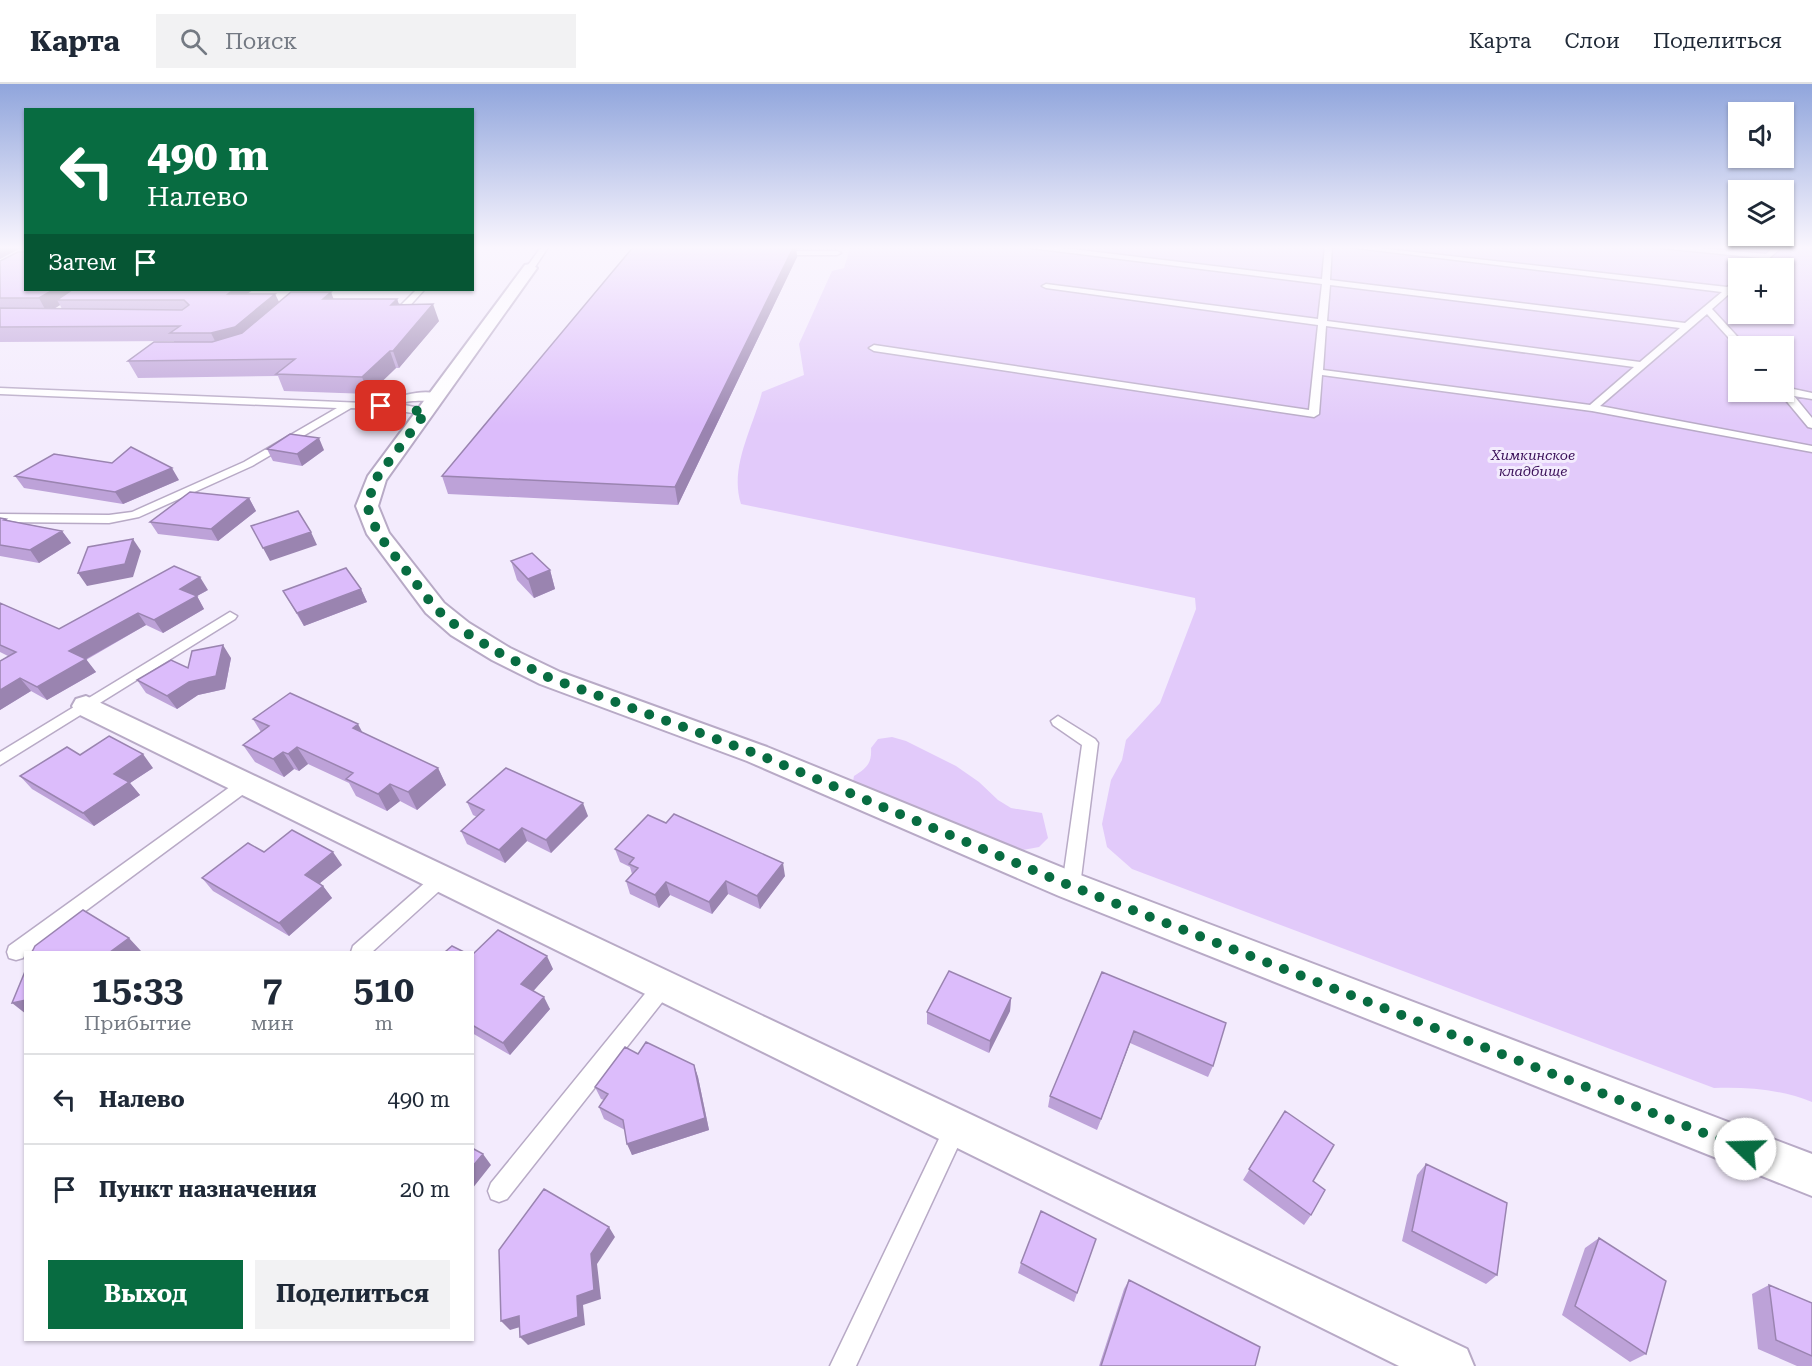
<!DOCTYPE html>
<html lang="ru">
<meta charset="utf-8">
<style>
body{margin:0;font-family:"Roboto Serif",serif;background:#f2f2f3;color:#1f2937;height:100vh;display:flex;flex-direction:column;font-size:22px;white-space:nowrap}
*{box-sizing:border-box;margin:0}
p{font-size:20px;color:#747a83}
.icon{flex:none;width:33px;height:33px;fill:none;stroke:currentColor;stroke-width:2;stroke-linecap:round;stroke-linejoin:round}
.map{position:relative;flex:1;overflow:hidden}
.sheet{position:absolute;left:24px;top:867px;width:450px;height:390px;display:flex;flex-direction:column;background:#fff;border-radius:0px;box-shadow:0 2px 4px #0004}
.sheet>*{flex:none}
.top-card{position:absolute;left:24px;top:24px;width:450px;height:183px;border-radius:0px;box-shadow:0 2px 4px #0004;background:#086c41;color:#fff;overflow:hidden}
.fabs{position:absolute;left:1728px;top:18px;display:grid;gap:12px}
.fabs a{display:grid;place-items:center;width:66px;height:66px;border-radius:0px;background:#fff;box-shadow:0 2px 4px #0004;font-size:30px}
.pin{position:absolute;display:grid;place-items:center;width:51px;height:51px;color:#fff;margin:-26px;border-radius:12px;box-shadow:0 3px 9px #0006}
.me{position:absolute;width:66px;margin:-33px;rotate:291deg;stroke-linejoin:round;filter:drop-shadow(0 0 4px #0008)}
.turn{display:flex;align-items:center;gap:21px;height:126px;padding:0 24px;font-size:27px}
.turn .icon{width:78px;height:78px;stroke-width:2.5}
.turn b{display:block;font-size:42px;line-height:51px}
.then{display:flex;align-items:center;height:57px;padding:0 24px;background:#0003;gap:12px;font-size:22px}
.eta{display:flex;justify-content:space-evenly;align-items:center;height:102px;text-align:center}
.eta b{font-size:36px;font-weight:700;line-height:42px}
.button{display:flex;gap:12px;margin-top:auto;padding:12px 24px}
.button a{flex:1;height:69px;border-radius:0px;background:#086c41;color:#fff;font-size:24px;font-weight:700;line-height:69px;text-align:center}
.button a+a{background:#f2f2f3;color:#1f2937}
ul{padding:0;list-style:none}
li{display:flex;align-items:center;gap:18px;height:90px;padding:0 24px;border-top:2px solid #e0e1e3}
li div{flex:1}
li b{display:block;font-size:22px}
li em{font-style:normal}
header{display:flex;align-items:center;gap:36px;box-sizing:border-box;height:84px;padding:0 30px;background:#fff;border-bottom:2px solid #e0e1e3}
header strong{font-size:28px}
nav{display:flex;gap:33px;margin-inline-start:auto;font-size:21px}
.search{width:420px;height:54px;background:#f2f2f3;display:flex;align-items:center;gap:15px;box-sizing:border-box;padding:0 21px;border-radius:0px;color:#747a83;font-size:22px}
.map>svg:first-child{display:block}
.green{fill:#e2cafa;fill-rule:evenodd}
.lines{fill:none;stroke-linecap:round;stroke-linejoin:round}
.lane-casing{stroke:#b8aac6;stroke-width:3}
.street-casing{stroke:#b8aac6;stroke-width:4}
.lane{fill:#fff;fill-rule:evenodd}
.street{fill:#fff;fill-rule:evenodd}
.wall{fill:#bda2d8;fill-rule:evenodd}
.shaded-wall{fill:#9a84b0}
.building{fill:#dcbcfb;stroke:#9a84b0;stroke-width:1.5}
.route{stroke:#086c41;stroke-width:10;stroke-dasharray:0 18}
.labels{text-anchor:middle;stroke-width:6;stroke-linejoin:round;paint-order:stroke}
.far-park-label{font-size:14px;font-style:italic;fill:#3b1159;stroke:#f3ebfd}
</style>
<header>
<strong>Карта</strong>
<div class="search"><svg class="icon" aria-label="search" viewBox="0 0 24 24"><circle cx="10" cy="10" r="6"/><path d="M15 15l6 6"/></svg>Поиск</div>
<nav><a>Карта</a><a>Слои</a><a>Поделиться</a></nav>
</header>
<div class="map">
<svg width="1812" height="1282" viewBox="0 0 1812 1282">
<rect width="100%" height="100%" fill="#f3ebfd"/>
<!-- green -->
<path class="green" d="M851 162H1812V1018C1780 1005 1748 1003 1714 1004L1132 785 1107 763 1102 740 1111 696 1122 676 1126 656 1160 619 1196 525 1195 514 741 420C729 383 753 344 762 308L804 291 799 260 832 187 844 184ZM1738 184H1784V230H1738ZM1738 262H1784V308H1738Z
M892 653 906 657 956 682 979 698 998 716 1011 724 1042 729 1048 754 1039 763 1023 766 852 702 854 692C867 684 872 679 871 664L878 655Z"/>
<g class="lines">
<defs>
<path id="lane" d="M542 162H549L533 186H527L526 184Z
M1028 162H1046L1322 195 1325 162H1332L1330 196 1685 239 1722 208 1340 162H1360L1727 203 1738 196V202L1712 225 1746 262 1738 264 1707 230 1600 322 1812 362V368L1592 327 1322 291 1319 330 1314 333 874 267 869 264 874 261 1309 326 1318 241 1046 204 1042 202 1046 200 1318 235 1322 200 1031 164ZM1330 201 1680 244 1640 278 1327 237ZM1326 242 1634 283 1590 321 1323 286Z
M1657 162H1680L1766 170 1775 162H1783L1758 184H1750L1761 174 1661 164Z
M777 167H837L841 169 837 171H774L773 169Z
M416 206H424L406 226 389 227 385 224 389 221H401Z
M1784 303 1812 309V315L1794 312 1812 334V344L1808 343 1779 308H1784Z
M0 304 389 320 390 316C404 310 430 304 442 312 431 320 412 314 399 320L430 326 431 328 426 331 393 326 351 324 252 382 139 433 109 439 0 438V430L109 431 132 428 244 378 337 324 0 310Z
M230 528 237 532 235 535 0 681V668Z
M1058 632 1095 655 1098 659 1080 802 1077 807 1071 809 1065 807 1062 802 1082 661 1053 641 1051 637Z
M247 693 253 695 255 699 253 703 30 868H26L23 874 16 876 9 874 7 868 9 862 241 695Z
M442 787 448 789 451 794 448 799 372 868H351L353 862 436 789Z
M664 893 671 895 674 901 671 907 507 1115 499 1118 491 1115 488 1107 491 1099 657 895Z
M956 1032 964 1036 967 1043 856 1282H830L948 1036Z"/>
<path id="street" d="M530 180 537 184 386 396 378 422 389 449 444 519 469 539 510 564 560 588 767 663 1083 792 1812 1070V1112L1059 812 747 677 540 600 492 576 451 551 426 529 367 450 356 422 368 392 525 181Z
M86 612 1467 1265 1474 1282H1399L76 629 72 622 76 615Z"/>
</defs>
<!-- lane casing -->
<use href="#lane" class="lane-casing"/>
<!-- street casing -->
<use href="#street" class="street-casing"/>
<!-- lane -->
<use href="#lane" class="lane"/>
<!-- street -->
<use href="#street" class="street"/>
</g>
<!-- wall -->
<path class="wall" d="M634 162H802L801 165H796L797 173 678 421 448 410 442 392Z
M0 177 26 206 275 210 279 218 334 215H397L399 221 439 237 399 284H396L369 310 284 307 278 292 138 294 128 277 174 258V257L0 258ZM60 221 62 225H54Z
M267 365 324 366 302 382 273 377Z
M15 392 179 396 123 420 24 404Z
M249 414 256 427 218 457 158 450 150 438Z
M0 434 6 435 7 436 62 447 71 459 39 479 0 472Z
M511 477 550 486 555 505 534 514 517 496Z
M361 505 367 518 304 542 283 507Z
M208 506 197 512 204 525 163 549 146 541 86 576 96 588 47 616 31 607 0 626V577L8 572 0 568V519L59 545Z
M231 574 225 605 198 611 177 625 146 609 137 596Z
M253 635 362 649 438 684 446 701 417 726 400 717 387 727 356 712 349 699 308 680 299 687 294 685 284 693 255 678 243 661 261 648Z
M80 671 153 684 130 699 140 711 94 742 32 705 20 692Z
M467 718 588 732 551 769 527 757 505 779 467 760 461 747 477 733 473 731Z
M615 765 785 792 760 825 728 810 712 830 670 811 659 824 630 810 626 797 632 790 630 783 620 778Z
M264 768 342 781 320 799 323 802 332 814 289 852 213 807 202 794Z
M472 871 553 885 533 907 550 925 510 971 472 949Z
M1102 888 1213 982 1208 993 1130 959 1097 1046 1048 1023 1050 1012Z
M1011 914 1010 927 989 969 927 940V928Z
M638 970 694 981 698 993 709 1046 632 1071 625 1046 604 1035 599 1023 604 1016 601 1015 595 1003Z
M1285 1027 1313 1097 1311 1131 1304 1141 1243 1096Z
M1426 1080 1497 1191 1486 1200 1402 1157 1417 1091Z
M1599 1154 1646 1270 1630 1278 1562 1231 1585 1164Z
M1096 1155 1074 1218 1018 1189 1021 1179Z
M1129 1196 1255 1282H1099L1124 1205Z
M1769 1201 1812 1219V1282H1797L1758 1265 1752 1210Z"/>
<!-- shaded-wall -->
<path class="shaded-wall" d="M0 162H25L0 175Z
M794 162H796L797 173 678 421 675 403Z
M53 206H86L57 216 60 221 47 229 39 214Z
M233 206H253L247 210H228Z
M331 208 337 224 323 215Z
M275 210 282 224 219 265 211 249Z
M397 215 403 231 391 221Z
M433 220 439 237 399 284 393 267Z
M390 267 396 284 369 310 362 293Z
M319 354 324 366 302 382 297 370Z
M172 384 179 396 123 420 115 408Z
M249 414 256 427 218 457 211 445Z
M62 447 71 459 39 479 30 466Z
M311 448 317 461 270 477 263 464Z
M133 455 141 467 133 493 87 502 78 489Z
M550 486 555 505 534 514 528 495Z
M200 493 208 506 197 512 204 525 163 549 154 536 180 505Z
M361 505 367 518 304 542 297 529Z
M138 529 146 541 86 575 96 588 47 616 37 603 69 567Z
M223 561 231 574 225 605 198 611 177 625 167 612 189 598Z
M20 594 31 607 0 626V606Z
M358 640 367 657 353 644Z
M297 663 308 680 299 687 288 670Z
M283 668 294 685 284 693 273 675Z
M143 670 153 684 130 699 140 711 94 742 83 729 114 690Z
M438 684 446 701 417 726 408 708Z
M390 700 400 717 387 727 378 710Z
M583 719 588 732 551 769 546 756Z
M522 744 527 757 505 779 499 766Z
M333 768 342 781 314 804 305 791Z
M783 779 785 792 760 825 757 812Z
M726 797 728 810 712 830 709 818Z
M666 798 670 811 659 824 655 811Z
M323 802 332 814 289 852 279 839Z
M129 854 141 867 138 868H110Z
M547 872 553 885 528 913 521 900Z
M544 913 550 925 510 971 503 959Z
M1011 914 1010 927 989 969 990 957Z
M26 916V930L12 919Z
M1134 947 1130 959 1097 1046 1101 1035Z
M694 981 698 993 709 1046 632 1071 627 1060Z
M483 1070 491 1081 472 1105V1083Z
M609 1143 615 1153 597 1180 601 1215 583 1221 585 1241 528 1261 520 1253 591 1170Z
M519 1232 527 1241 510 1246 501 1237Z"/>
<!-- building -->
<path class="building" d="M634 162H794L675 403 442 392Z
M18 168H26V206H53L39 214H0V177Z
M72 206H233L228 210H275L235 243 211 249H170L180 242 0 243V224L182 226 189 221 184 216H57Z
M291 208H331L323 215H397L391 221 433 220 393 267H390L362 293 276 290 295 275 128 277 154 258H212L242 249Z
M290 350 319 354 297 370 267 365Z
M131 363 172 384 115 408 15 392 54 370 112 379Z
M190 408 249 414 211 445 150 438Z
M298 427 311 448 263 464 251 442Z
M0 434 6 435 4 436 62 447 30 466 0 461Z
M133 455 125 480 78 489 88 463Z
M532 469 550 486 528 495 511 477Z
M174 482 200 493 180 505 197 512 154 536 138 529 69 567 86 575 37 603 20 594 0 606V577L16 568 0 561V519L59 545Z
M346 484 361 505 297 529 283 507Z
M223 561 216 592 189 598 167 612 137 596 171 576 188 584 192 567Z
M290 609 358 640 353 644 438 684 408 708 390 700 378 710 346 695 353 689 297 663 288 670 283 668 273 675 243 661 269 642 253 635Z
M109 652 143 670 114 690 129 698 83 729 20 692 67 663 80 671Z
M506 684 583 719 546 756 522 744 499 766 461 747 484 726 467 718Z
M674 730 783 779 757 812 726 797 709 818 666 798 655 811 626 797 638 784 629 780 634 774 615 765 648 731 666 739Z
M292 746 333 768 305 791 323 802 279 839 202 794 248 759 264 768Z
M83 826 129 854 110 868H32L35 862Z
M498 846 547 872 521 900 544 913 503 959 472 941V871Z
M452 862 464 868H445Z
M26 885V916L12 919Z
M949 887 1011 914 990 957 927 928Z
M1102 888 1226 939 1213 982 1134 947 1101 1035 1050 1012Z
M646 958 694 981 705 1034 627 1060 623 1036 599 1023 608 1010 595 1003 625 963 638 970Z
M1285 1027 1334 1061 1313 1097 1325 1106 1311 1131 1249 1085Z
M472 1064 483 1070 472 1083Z
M1426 1080 1507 1119 1497 1191 1412 1147Z
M544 1105 609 1143 591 1170 594 1206 577 1212 578 1233 520 1253 519 1232 501 1237 499 1166Z
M1041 1127 1096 1155 1077 1209 1021 1179Z
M1599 1154 1666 1197 1646 1270 1575 1222Z
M1129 1196 1260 1263 1255 1282H1101Z
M1769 1201 1812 1219V1272L1776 1256Z"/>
<!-- sky -->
<linearGradient id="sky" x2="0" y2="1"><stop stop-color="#90a5dc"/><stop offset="0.48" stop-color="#faf6fe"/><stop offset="1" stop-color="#faf6fe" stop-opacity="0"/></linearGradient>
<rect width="1812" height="341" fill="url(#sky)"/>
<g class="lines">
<!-- route -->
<path class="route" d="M381 322 426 328 375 396 367 422 378 450 435 524 460 545 501 570 550 594 757 670 1071 802 1745 1065"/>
</g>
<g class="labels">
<!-- far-park labels -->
<g class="far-park-label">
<text x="1533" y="376">Химкинское<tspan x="1533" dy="16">кладбище</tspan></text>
</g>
</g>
</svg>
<div class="fabs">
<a><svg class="icon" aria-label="sound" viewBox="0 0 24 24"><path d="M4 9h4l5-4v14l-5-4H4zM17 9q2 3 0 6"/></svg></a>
<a><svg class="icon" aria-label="layers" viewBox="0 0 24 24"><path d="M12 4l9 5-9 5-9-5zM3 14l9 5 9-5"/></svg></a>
<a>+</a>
<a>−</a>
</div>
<div class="pin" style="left:381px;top:322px;background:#d93025"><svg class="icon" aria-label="arrive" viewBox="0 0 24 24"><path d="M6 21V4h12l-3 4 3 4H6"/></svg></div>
<svg class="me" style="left:1745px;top:1065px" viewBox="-20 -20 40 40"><circle r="19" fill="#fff"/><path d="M0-13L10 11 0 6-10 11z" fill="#086c41"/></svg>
<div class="top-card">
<div class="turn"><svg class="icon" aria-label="left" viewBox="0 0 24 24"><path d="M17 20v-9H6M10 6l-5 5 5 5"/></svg><div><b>490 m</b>Налево</div></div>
<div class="then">Затем<svg class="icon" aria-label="arrive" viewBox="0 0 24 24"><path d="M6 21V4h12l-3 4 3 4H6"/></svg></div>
</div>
<section class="sheet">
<div class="eta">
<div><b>15:33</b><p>Прибытие</p></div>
<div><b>7</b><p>мин</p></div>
<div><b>510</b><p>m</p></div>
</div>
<ul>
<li><svg class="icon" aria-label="left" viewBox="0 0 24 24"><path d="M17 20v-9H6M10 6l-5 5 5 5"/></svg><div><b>Налево</b></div><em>490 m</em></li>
<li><svg class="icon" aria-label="arrive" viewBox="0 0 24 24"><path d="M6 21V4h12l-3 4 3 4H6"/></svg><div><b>Пункт назначения</b></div><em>20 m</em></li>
</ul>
<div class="button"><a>Выход</a><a>Поделиться</a></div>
</section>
</div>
